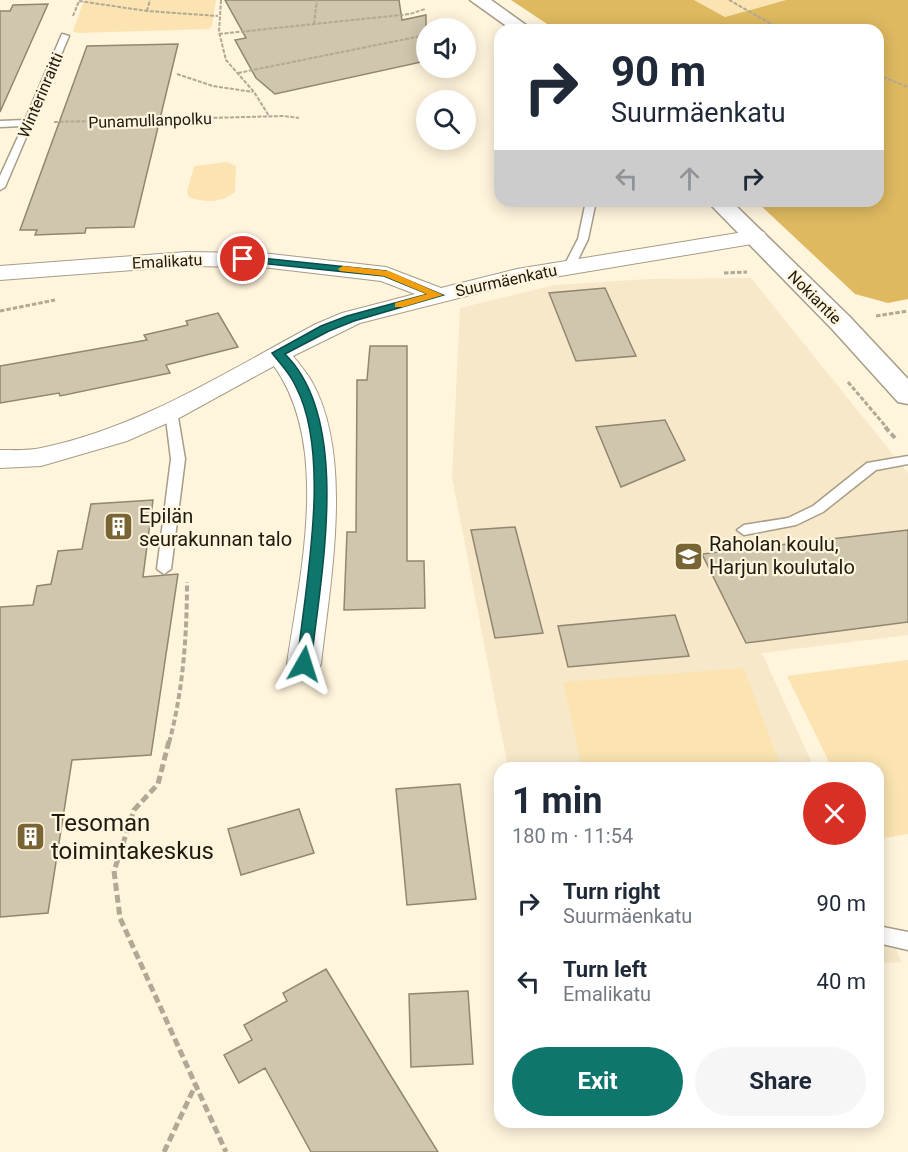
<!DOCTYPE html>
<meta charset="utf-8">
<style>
body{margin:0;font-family:Roboto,sans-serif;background:#f6f6f7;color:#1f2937;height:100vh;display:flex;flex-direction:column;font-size:22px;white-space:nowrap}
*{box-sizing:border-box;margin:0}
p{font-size:20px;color:#747a83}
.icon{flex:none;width:33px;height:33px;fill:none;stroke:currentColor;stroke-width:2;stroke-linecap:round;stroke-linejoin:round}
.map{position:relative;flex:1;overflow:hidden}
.sheet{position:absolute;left:494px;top:762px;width:390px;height:366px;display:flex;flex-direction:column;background:#fff;border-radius:18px;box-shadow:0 3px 15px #0003}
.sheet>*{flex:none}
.hud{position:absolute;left:494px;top:24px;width:390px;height:183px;border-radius:18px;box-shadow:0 3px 15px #0003;background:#fff;color:#1f2937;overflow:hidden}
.buttons{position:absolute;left:416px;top:18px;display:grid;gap:12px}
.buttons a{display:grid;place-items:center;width:60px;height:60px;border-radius:50%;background:#fff;box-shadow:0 3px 15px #0003;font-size:30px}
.pin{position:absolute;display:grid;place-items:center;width:51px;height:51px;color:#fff;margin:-26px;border:3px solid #fff;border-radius:50%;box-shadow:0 2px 6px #0007}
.me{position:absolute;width:66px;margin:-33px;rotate:6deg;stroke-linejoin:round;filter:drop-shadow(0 0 4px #0008)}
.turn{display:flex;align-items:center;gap:21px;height:126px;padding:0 18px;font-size:27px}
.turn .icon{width:78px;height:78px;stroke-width:2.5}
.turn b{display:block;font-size:42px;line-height:51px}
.lanes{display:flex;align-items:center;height:57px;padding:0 18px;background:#0003;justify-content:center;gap:30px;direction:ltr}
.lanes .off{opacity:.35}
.round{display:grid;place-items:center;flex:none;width:63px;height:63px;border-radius:32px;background:#f6f6f7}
.summary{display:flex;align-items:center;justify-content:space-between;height:102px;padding:0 18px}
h1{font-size:36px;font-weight:700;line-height:45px}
.button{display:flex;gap:12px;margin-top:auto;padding:12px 18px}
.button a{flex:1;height:69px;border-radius:36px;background:#0f766e;color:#fff;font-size:24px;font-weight:700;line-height:69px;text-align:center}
.button a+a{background:#f6f6f7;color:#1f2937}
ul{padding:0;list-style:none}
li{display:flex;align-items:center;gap:18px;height:78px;padding:0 18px}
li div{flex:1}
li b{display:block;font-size:22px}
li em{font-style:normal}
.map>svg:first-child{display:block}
.built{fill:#f6e8c9}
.green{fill:#fbe4b1}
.forest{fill:#deb960}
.building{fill:#d0c6ae;stroke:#908671;stroke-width:1.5}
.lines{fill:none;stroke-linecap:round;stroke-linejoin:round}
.service-casing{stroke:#a79d87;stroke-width:3}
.minor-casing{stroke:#a79d87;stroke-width:2}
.secondary-casing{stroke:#a79d87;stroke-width:3}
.path-far3{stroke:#b1a895;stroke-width:2;stroke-dasharray:4 1.5;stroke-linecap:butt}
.path-far2{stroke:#b1a895;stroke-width:3;stroke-dasharray:4.5 2;stroke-linecap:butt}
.path-far1{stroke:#b1a895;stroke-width:4;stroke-dasharray:6 3;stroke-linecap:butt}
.path{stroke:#b1a895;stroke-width:5;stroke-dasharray:8 4;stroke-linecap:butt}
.service{fill:#fff;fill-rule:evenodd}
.minor{fill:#fff;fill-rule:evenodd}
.secondary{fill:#fff;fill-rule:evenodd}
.route{fill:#0f766e;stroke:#0a4d48;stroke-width:1.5}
.slow{fill:#f59e0b}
.labels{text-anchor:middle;stroke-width:4.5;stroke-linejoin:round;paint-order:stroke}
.far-street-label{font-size:16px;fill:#1d1a11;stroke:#fff4dc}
.poi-label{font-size:20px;fill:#1d1a11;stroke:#fff4dc;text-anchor:start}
.near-poi-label{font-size:24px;fill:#1d1a11;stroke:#fff4dc;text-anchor:start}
</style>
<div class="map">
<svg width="908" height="1152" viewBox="0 0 908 1152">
<rect width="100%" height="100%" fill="#fff4dc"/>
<!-- built -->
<path class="built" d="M751 278 908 473V635L762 653 814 768H508L452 477 460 308 554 285 649 279Z
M878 907 902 962 878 964Z"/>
<!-- green -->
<path class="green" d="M84 0H216L212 26 209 29 78 33 73 31Z
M694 0H786L725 17Z
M227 162 236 166 235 192C221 203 205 203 189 197L187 192 194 166Z
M908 660V834L878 839V768H832L787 676Z
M744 668 781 768H582L563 682Z"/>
<!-- forest -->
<path class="forest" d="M511 0H694L725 17 786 0H908V299L888 303 855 294 756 201H878V30H556Z"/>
<!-- building -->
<path class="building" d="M225 0H399L402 20 426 15V61L275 94 256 78 235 40 246 38Z
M48 4 0 112V11H10L13 5Z
M178 44 134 227 86 228 85 233 35 235 37 230H20L87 46Z
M605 288 636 356 576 361 549 293Z
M218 313 238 347 166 365 170 373 60 396 59 393 0 403V366L147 340 144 335 188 325 186 321Z
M370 346H407V561H424L425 608 344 610 347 532H356L357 380H367Z
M665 420 685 460 621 487 596 427Z
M153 500 143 577 178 574 151 755 72 760 48 913 0 917V607L33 605 37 586 51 584 58 551 82 549 91 504Z
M515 527 543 633 495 638 471 530Z
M908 530V622L746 643 702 554Z
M675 615 689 656 568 667 558 626Z
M460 784 476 899 407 905 396 789Z
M299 809 314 853 241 875 228 829Z
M326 969 386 1068 438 1152H311L265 1068 239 1083 224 1055 252 1040 244 1025 287 1001 283 993Z
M468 991 473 1064 411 1067 409 994Z"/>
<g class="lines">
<defs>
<path id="service" d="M62 34 69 36 5 187 0 190V176L23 126 0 127V121L25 120Z
M586 201H596L588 239 574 268H566L564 266 578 239Z
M171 407 177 411 185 459 171 569 164 574 157 569 171 459 165 411Z
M908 456V464L876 470 823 512 796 525 744 535 737 530 744 525 788 518 813 506 867 463Z
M878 926 908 932V950L878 943Z"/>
<path id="minor" d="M756 230 764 232 767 237 764 242 518 283 360 323 293 356C300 365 307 373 312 382 354 457 330 582 321 664L316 673 304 676 292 673 287 664C300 574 331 446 274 366L181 417 127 441 41 466 0 468V450C13 450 28 451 41 448 140 428 229 370 316 324L342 313 415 294 381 281 262 267 187 266 0 280V266L187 252 262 253 386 267 441 288 517 269Z"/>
<path id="secondary" d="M470 0H491L533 30H512Z
M707 201H731L850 317 908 379V404L898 402 832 329Z"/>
</defs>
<!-- service casing -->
<use href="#service" class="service-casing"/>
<!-- minor casing -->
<use href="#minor" class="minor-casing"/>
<!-- secondary casing -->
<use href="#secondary" class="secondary-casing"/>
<!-- path-far3 -->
<path class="path-far3" d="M221 0 219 32 226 60 254 92 269 116
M729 0 782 30
M79 1 147 11 218 16
M147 11 150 0
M73 16 79 1
M314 24 317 0
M219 34 410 14 425 9
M238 73 426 35
M177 74 213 86 253 92
M878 75 908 87
M54 122 284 116 299 118"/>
<!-- path-far2 -->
<path class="path-far2" d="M724 273 747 272
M0 311 55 300
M876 316 908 311
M848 382 887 428"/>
<!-- path-far1 -->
<path class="path-far1" d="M885 427 895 438
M169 743C183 691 187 636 187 582"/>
<!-- path -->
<path class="path" d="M169 741 158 784 134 810 114 871 120 918 226 1152
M164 1152 196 1084"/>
<!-- service -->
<use href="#service" class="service"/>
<!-- minor -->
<use href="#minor" class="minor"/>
<!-- secondary -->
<use href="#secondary" class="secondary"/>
</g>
<!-- route -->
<path class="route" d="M243 256 386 271 443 295 354 321 329 331 285 354C353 421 320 578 311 664L304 670 297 664C305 587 332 457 296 387 290 373 281 365 272 353L321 326 347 316 428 294 384 276 240 261V257Z"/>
<!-- slow -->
<path class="slow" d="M343 266 389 271 443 295 403 307H395V303L427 294 384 276 340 271 338 269Z"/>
<!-- icons -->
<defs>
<symbol id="building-square" viewBox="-11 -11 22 22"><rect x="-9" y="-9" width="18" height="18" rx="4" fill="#796433" stroke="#fff4dc"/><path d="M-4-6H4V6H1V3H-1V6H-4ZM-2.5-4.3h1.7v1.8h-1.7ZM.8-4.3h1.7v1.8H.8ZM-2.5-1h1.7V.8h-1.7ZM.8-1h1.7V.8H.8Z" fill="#fff"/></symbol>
<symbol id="school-square" viewBox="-11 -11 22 22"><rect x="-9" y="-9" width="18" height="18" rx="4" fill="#796433" stroke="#fff4dc"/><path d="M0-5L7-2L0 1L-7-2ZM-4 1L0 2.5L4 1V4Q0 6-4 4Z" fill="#fff"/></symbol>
</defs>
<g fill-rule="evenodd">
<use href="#building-square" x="102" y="510" width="33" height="33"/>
<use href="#school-square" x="672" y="540" width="33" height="33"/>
<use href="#building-square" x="14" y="820" width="33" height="33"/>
</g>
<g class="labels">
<!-- far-street labels -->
<g class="far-street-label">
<text transform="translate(40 95) rotate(-67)" y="6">Winterinraitti</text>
<text transform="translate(150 120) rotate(-2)" y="6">Punamullanpolku</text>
<text transform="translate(167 261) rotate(-3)" y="6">Emalikatu</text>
<text transform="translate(506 280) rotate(-12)" y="6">Suurmäenkatu</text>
<text transform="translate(815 297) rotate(45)" y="6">Nokiantie</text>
</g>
<!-- poi labels -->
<g class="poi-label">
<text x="139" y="523">Epilän<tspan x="139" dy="23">seurakunnan talo</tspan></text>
<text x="709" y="551">Raholan koulu,<tspan x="709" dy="23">Harjun koulutalo</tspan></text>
</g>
<!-- near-poi labels -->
<g class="near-poi-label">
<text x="51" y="831">Tesoman<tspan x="51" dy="28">toimintakeskus</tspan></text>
</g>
</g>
</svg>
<div class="buttons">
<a><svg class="icon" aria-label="sound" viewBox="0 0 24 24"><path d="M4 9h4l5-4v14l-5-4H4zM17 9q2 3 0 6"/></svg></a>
<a><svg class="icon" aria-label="search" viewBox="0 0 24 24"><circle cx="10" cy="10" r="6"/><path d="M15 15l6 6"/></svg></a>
</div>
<div class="pin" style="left:243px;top:259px;background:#d93025"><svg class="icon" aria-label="arrive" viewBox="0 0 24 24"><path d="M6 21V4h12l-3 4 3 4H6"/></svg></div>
<svg class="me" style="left:304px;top:664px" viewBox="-20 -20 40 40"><path d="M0-17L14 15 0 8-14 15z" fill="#0f766e" stroke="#fff" stroke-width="4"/></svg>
<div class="hud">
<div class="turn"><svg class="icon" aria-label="right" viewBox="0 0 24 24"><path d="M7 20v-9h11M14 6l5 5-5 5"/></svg><div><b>90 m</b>Suurmäenkatu</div></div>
<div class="lanes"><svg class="icon off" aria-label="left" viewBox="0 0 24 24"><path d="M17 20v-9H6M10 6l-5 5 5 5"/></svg><svg class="icon off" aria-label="ahead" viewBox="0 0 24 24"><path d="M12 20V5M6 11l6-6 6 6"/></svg><svg class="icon" aria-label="right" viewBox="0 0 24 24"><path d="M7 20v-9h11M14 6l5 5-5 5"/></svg></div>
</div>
<section class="sheet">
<div class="summary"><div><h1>1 min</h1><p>180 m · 11:54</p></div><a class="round" style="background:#d93025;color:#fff"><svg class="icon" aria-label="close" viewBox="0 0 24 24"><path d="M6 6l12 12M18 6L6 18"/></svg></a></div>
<ul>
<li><svg class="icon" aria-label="right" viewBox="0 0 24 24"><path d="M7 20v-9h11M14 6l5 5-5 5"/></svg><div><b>Turn right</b><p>Suurmäenkatu</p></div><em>90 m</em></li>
<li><svg class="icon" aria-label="left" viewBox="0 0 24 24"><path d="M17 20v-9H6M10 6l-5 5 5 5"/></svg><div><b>Turn left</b><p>Emalikatu</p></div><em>40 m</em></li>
</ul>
<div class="button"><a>Exit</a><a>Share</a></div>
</section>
</div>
